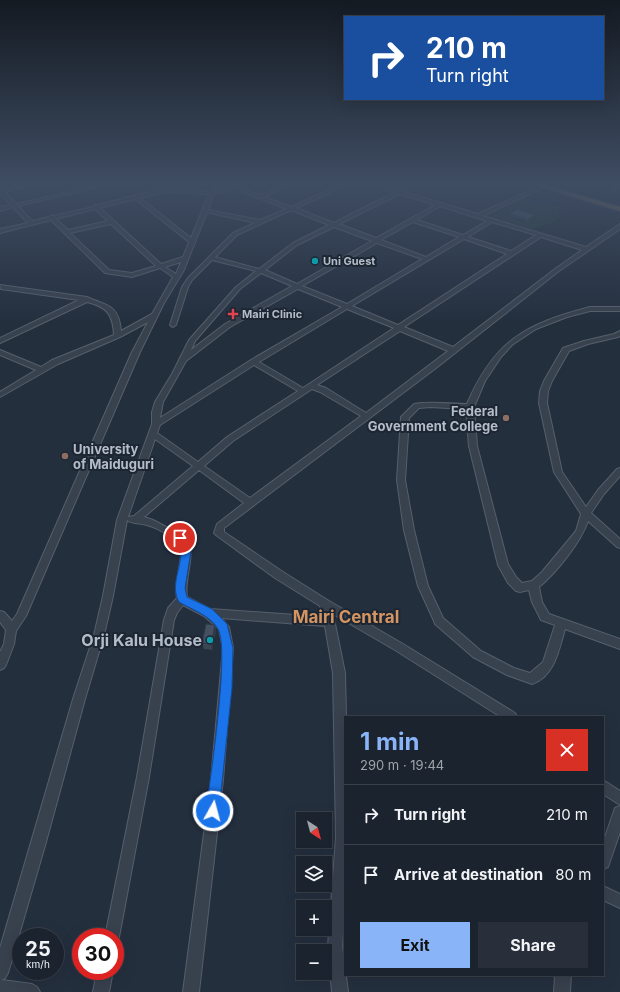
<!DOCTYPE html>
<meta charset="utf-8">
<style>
body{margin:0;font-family:Inter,sans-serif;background:#282f3a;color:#f1f3f6;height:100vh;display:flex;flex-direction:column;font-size:15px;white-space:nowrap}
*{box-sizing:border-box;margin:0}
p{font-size:13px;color:#a0a4aa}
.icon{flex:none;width:22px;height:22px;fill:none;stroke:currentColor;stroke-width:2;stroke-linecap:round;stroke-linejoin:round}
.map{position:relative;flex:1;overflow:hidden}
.sheet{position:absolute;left:344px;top:716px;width:260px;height:260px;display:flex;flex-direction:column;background:#1b232e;border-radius:0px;box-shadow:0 4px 16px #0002,0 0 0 1px #39404a}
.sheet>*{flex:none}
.hud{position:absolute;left:344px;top:16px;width:260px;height:84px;border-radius:0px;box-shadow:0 4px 16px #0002,0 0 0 1px #39404a;background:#1a4fa0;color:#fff;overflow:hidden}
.needle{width:26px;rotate:144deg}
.tools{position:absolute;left:296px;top:812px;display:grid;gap:8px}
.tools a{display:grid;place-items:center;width:36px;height:36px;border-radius:0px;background:#1b232e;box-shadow:0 4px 16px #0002,0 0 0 1px #39404a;font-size:20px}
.speed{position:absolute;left:12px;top:928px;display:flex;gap:8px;font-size:20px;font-weight:700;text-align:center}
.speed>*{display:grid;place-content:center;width:52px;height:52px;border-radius:50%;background:#1b232e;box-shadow:0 4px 16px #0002,0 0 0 1px #39404a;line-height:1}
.speed small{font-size:10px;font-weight:400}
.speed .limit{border:6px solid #d22;background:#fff;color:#111}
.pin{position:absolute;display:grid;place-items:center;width:34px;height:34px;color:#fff;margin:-17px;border:2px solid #fff;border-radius:50%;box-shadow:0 1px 4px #0007}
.me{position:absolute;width:44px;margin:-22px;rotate:7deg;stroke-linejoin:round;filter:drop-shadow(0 0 3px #0008)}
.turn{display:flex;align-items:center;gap:14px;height:84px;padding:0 16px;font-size:18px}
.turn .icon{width:52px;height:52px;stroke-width:2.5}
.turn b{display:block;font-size:28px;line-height:34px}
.round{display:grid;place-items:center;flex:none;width:42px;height:42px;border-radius:0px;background:#282f3a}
.overview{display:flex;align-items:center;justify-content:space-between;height:68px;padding:0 16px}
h1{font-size:24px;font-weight:700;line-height:30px;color:#8ab4f8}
.action{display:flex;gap:8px;margin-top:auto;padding:8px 16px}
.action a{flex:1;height:46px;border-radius:0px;background:#8ab4f8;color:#111;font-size:16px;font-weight:700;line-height:46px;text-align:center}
.action a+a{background:#282f3a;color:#f1f3f6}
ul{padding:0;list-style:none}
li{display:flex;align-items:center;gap:12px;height:60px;padding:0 16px;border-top:1px solid #39404a}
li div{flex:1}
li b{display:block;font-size:15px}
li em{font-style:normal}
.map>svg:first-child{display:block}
.green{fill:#263c3f;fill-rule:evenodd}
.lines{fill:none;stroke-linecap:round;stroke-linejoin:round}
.minor-casing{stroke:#565f6c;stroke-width:2}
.highway-casing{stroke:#434c59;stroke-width:2}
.minor{fill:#38414e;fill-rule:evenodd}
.highway{fill:#746855;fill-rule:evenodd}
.wall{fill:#3b4654}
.shaded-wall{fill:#303945}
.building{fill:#455162;stroke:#303945}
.route{fill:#1a73e8;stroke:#114b97}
.culture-dot{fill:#0f9aa8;stroke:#1d2633;stroke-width:1.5}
.health-dot{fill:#e0444e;stroke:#1d2633;stroke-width:1.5}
.education-dot{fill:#8d6e63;stroke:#1d2633;stroke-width:1.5}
.labels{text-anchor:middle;stroke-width:4;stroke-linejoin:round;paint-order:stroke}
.far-poi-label{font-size:11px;font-weight:bold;fill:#b4bcc9;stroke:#1d2633;text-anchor:start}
.poi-label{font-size:13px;font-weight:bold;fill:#b4bcc9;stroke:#1d2633;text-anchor:end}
.near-poi-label{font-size:16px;font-weight:bold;fill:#b4bcc9;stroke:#1d2633;text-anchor:end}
.district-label{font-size:17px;font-weight:bold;fill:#d59563;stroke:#1d2633}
</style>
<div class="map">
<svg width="620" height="992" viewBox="0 0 620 992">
<rect width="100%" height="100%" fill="#242f3e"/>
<!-- green -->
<path class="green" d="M525 197C531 199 530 201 535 203 545 206 555 202 563 209L557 211 560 213 554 222 532 229 489 216ZM512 209 519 210 536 218 527 223 508 217 514 212Z"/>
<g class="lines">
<defs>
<path id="minor" d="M24 185H30L5 192 16 204 100 185H106L18 206 32 221 49 217 51 215 53 216 93 207 95 204 97 205 166 188 214 192 216 185H220L219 190 229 185H236V186L260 195 285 185H290V186L264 197 291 207 340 185H345V186L296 208 334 223 395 192 375 186V185H381L399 190 411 185H416L404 192 478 214 542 185 545 186 544 187 483 216 586 247 620 224V229L559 271 436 368 224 528V532L283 572 329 601 403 644 515 713 517 717H501L395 650 333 614 345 673 346 717 345 907 342 946 348 992H332L328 946 336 837 333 673 325 626 221 618 229 627 233 648 223 780 199 992H183L211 780 223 648 219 629 204 616 183 605 177 613 174 620 149 777 119 937 117 942 115 943V937H105L137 777 164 620 168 608 177 598C174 582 181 568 181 552 181 540 158 528 147 525 141 523 131 524 127 520L113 596 104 635 85 699 46 842 8 973 5 978 2 980 32 984 37 987 40 992H0V948L73 699 94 635 103 596 117 520 152 424V412L155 402 172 374 189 340 236 287 256 271 212 260 192 280 188 287 176 325 173 327 171 326 170 325 182 287 188 278 233 233 255 223 207 212 184 270 164 303 140 352 26 616 16 631 14 644 6 665 4 668 0 670V652L4 644 6 630 0 622V611L4 612 12 621 17 614 132 352 148 322 120 337 58 364 0 397V392L36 370 0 355V350L41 367 52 360 114 335C113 314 107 307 87 302L0 343V338L79 300 1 289 0 285 87 297C106 306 119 304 121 331L152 314 173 277 160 268 132 277 105 273 51 220 0 233V229L28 223 13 207 0 211V207L11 205 0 194V188L3 190ZM232 188 287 209 260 220 208 210 214 193H222ZM166 192 209 194 191 238 140 198ZM400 194 435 205 376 238 339 224ZM135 199 189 242 183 257 161 264 100 208ZM440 206 487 221 463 235 417 220ZM95 209 108 221 68 230 56 219ZM291 210 329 225 293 243 259 269 215 257 237 235ZM413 222 459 237 426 257 381 240ZM492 222 536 235 511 251 468 237ZM111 224 156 266 132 273 109 270 70 233ZM334 227 372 241 297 284 265 270 297 245ZM541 237 582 250 555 269 453 347 404 327ZM464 239 507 254 398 325 352 306ZM377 243 422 259 347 304 302 286ZM181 262 176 274 165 267ZM261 273 292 286 225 324 191 350 195 341 240 289ZM298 289 342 307 251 360 160 418 163 402 186 361 230 327ZM347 309 394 328 303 388 259 362ZM400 331 448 351 366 413 326 388 317 385ZM254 365 298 391 227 437 198 462 157 433 160 425ZM312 389 320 392 361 416 250 498 204 466 233 441ZM155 439 193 466 134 516 128 517ZM199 470 244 503 217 524 214 533 216 535 275 578 320 606 323 617 210 609 187 597C184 582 193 560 190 550 189 545 186 540 183 536L153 520 144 517Z
M620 185V188L614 191 611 189Z
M590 307H620V311H590L567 317 536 329 512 345 501 357 485 381 474 407 477 446 508 564 516 577 522 583 532 581 542 572 576 531 581 514 554 472 539 403 540 391 544 381 563 348 584 341 614 334 620 331V336L618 337 588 344 569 351 552 381 548 391 547 403 562 472 586 507 598 490 617 469 620 468V476L604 494 591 513 620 539V548L617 547 588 521C581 542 556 573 539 587L542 602 549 614 620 639V649L565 629C559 649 555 676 532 684L507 675 473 657 435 624 434 621 418 586 404 530 397 480 401 417 414 404C431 401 450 404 467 404 494 341 525 324 590 307ZM430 407 466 409 469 446 498 565 508 583 516 591 520 592 529 590 532 602 541 620 555 625 543 662 530 673 514 668 481 651 443 618 428 586 414 530 405 480 409 418 419 408Z
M603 780 620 791V805L603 794Z
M620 806V832L608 867 603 869V843L615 808Z
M603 886 620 894V908L603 900Z
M97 971H113L109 992H93Z
M555 975H571L570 992H554Z"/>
<path id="highway" d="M534 185H544L620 207V211Z"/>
</defs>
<!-- minor casing -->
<use href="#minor" class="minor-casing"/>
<!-- highway casing -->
<use href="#highway" class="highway-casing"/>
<!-- minor -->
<use href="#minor" class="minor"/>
<!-- highway -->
<use href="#highway" class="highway"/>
</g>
<!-- wall -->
<path class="wall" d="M510 214 535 217 526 223 525 220 510 216Z
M215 625 216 631 212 650 204 649 202 643Z"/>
<!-- shaded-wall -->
<path class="shaded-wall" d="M535 215V217L526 223 527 220Z
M215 625 216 631 212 650 211 644Z"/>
<!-- building -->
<path class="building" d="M517 209 535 215 527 220 525 218 510 214Z
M206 624 215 625 211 644 202 643Z"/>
<!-- sky -->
<linearGradient id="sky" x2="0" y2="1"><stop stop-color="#141a22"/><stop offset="0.57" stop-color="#3f4d63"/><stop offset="1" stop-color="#3f4d63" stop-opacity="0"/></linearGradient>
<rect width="620" height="323" fill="url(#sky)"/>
<!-- route -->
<path class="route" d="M180 534 183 535 191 551 185 588 187 597 212 609 227 624 233 648 232 688 219 811 217 816 213 818 208 816 206 811C210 780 230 650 218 629 211 616 191 609 179 602 170 586 181 569 181 552 181 548 177 542 175 538Z"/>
<!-- markers -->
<g class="culture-dot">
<circle cx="315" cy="261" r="4"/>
<circle cx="210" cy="640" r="4"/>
</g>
<path class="health-dot" d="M231 308h4v4h4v4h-4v4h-4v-4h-4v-4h4z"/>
<g class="education-dot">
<circle cx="506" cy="418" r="4"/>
<circle cx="65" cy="456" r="4"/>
</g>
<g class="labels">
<!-- far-poi labels -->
<g class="far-poi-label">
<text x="323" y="265">Uni Guest</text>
<text x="242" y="318">Mairi Clinic</text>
</g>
<!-- poi labels -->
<g class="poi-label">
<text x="498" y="416">Federal<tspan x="498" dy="15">Government College</tspan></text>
<text x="73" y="454" text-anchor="start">University<tspan x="73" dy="15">of Maiduguri</tspan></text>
</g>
<!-- near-poi labels -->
<g class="near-poi-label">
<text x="202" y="646">Orji Kalu House</text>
</g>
<!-- district labels -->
<g class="district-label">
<text x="346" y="623">Mairi Central</text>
</g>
</g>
</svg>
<div class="tools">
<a><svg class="needle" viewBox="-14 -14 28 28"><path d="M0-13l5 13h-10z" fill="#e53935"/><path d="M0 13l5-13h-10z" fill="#a0a4aa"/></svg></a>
<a><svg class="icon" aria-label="layers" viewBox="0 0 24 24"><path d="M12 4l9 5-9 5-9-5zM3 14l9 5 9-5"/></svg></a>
<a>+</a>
<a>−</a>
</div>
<div class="speed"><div>25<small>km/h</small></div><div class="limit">30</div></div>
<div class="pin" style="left:180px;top:538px;background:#d93025"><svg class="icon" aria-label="arrive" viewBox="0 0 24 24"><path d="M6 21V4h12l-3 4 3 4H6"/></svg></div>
<svg class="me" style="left:213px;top:811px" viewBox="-20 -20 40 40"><circle r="17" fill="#1a73e8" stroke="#fff" stroke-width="3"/><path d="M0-11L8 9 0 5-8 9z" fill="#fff"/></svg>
<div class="hud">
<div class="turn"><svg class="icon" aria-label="right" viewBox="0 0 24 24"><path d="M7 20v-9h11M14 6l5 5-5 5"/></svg><div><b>210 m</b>Turn right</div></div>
</div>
<section class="sheet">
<div class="overview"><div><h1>1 min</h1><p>290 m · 19:44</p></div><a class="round" style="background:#d93025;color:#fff"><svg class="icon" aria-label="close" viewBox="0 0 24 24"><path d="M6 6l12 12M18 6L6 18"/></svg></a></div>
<ul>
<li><svg class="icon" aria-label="right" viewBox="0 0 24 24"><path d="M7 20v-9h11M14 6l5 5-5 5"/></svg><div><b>Turn right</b></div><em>210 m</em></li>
<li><svg class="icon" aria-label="arrive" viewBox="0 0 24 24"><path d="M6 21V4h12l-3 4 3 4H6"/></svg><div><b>Arrive at destination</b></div><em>80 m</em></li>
</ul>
<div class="action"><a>Exit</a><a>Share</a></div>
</section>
</div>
